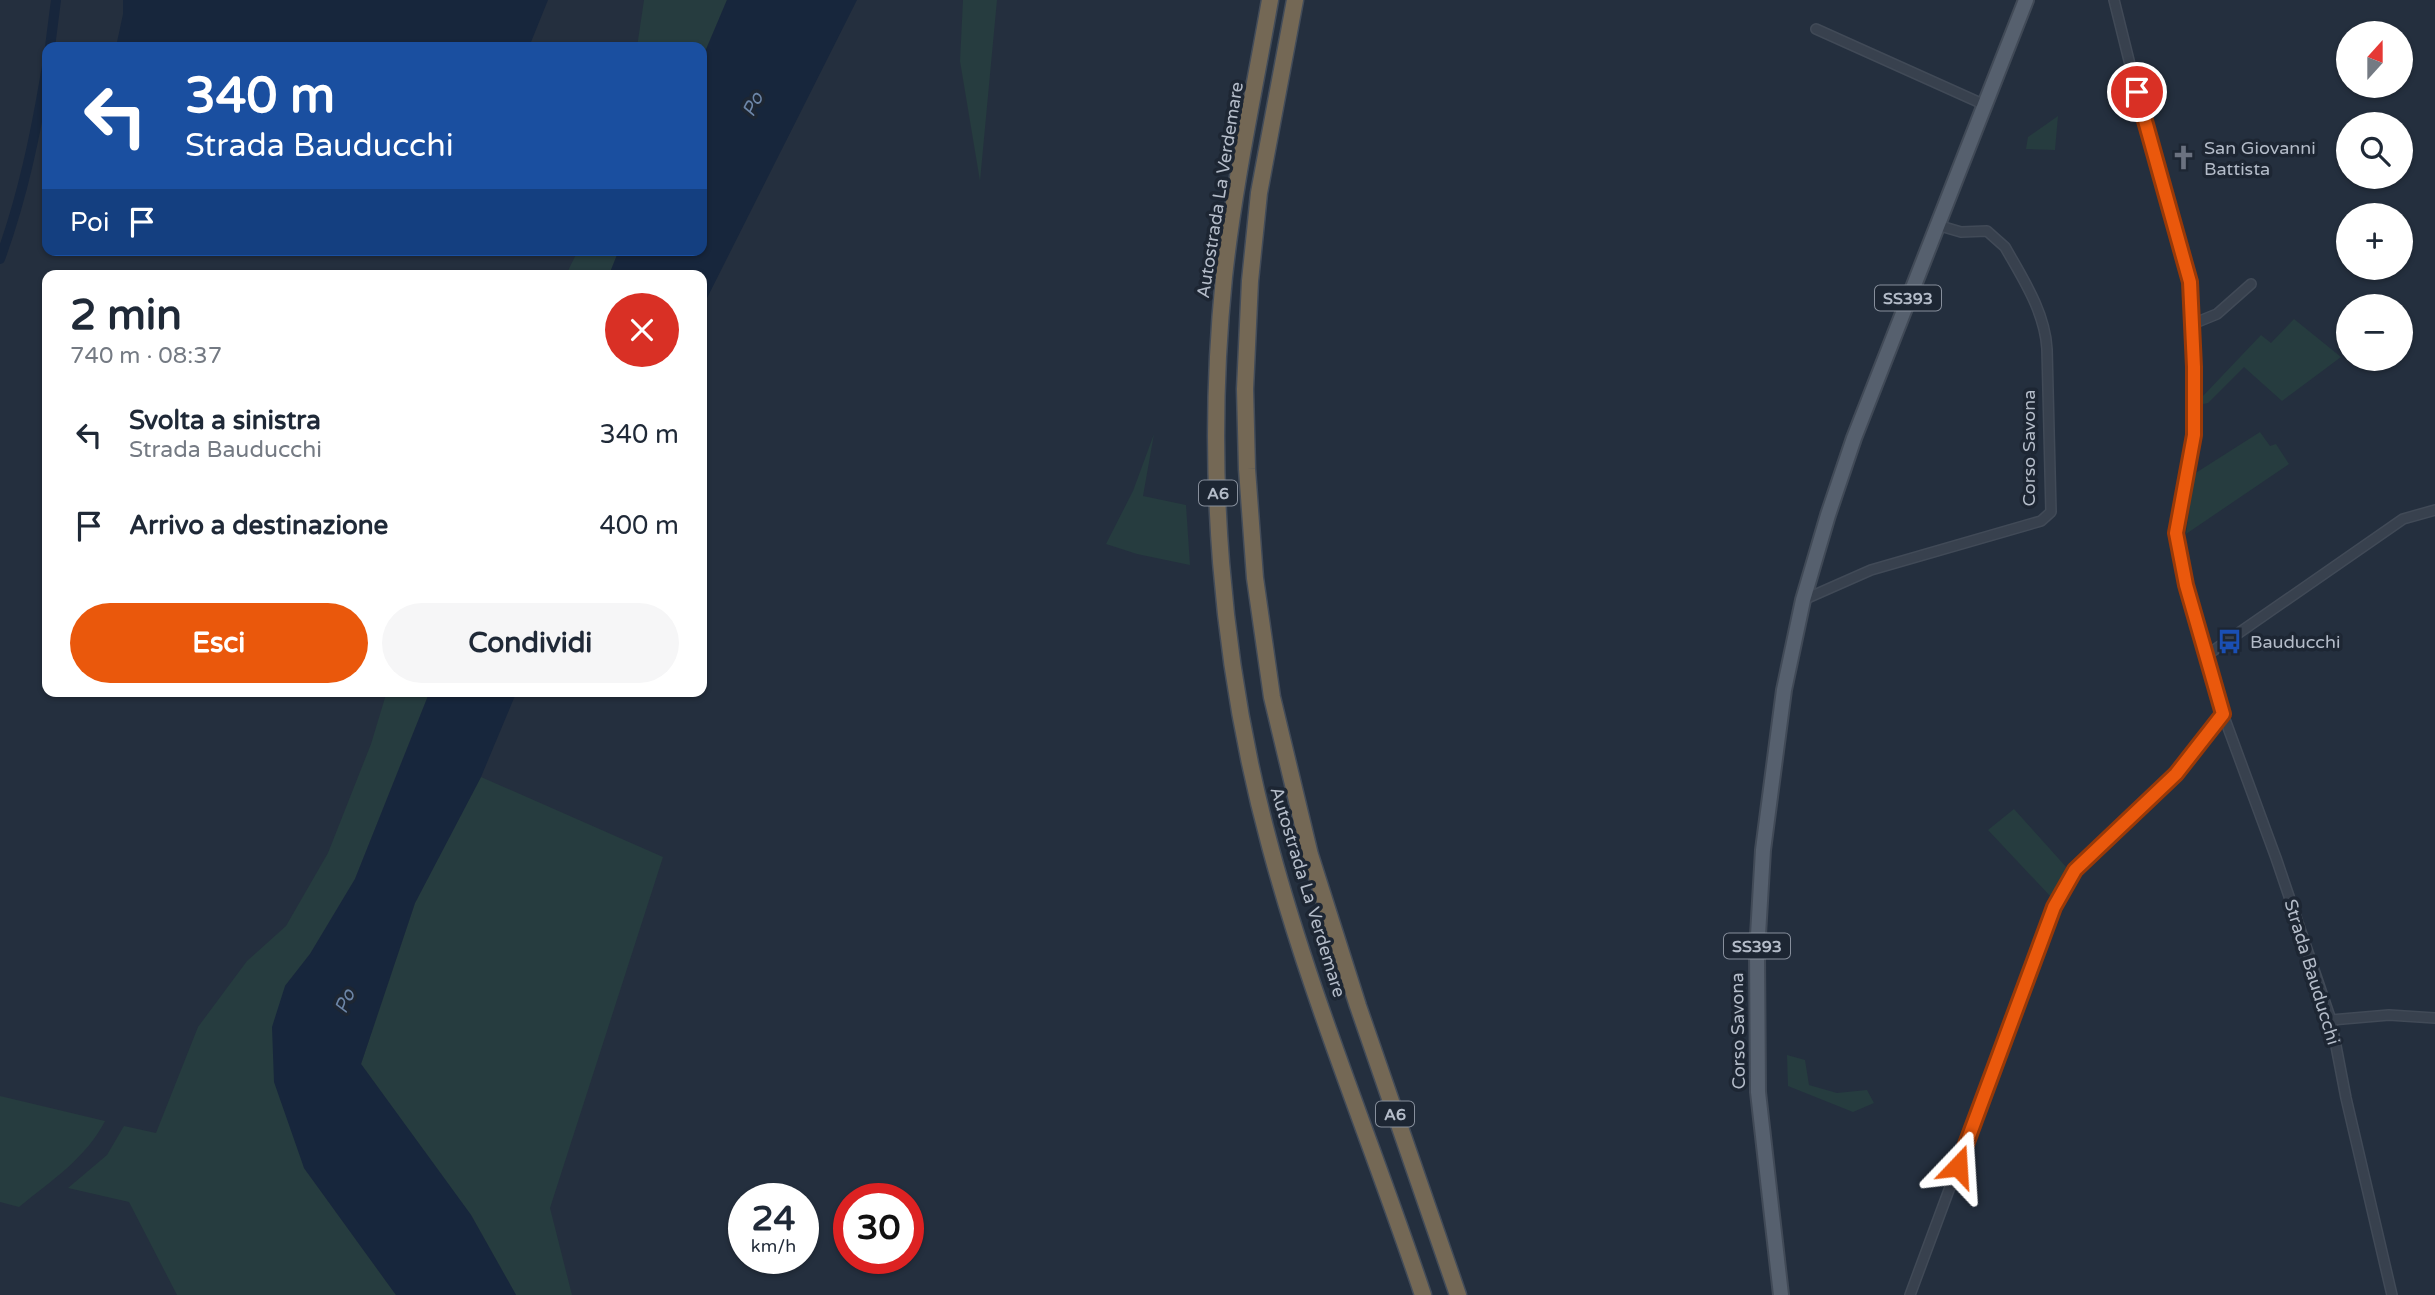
<!DOCTYPE html>
<html lang="it">
<meta charset="utf-8">
<style>
body{margin:0;font-family:"Varela Round",sans-serif;background:#f6f6f7;color:#1f2937;height:100vh;display:flex;flex-direction:column;font-size:26px;white-space:nowrap}
*{box-sizing:border-box;margin:0}
p{font-size:23px;color:#747a83}
.icon{flex:none;width:38px;height:38px;fill:none;stroke:currentColor;stroke-width:2;stroke-linecap:round;stroke-linejoin:round}
.map{position:relative;flex:1;overflow:hidden}
.side{position:absolute;left:42px;top:270px;width:665px;height:427px;display:flex;flex-direction:column;background:#fff;border-radius:14px;box-shadow:0 2px 5px #0004}
.side>*{flex:none}
.hud{position:absolute;left:42px;top:42px;width:665px;height:214px;border-radius:14px;box-shadow:0 2px 5px #0004;background:#1a4fa0;color:#fff;overflow:hidden}
.needle{width:46px;rotate:21deg}
.fabs{position:absolute;left:2336px;top:21px;display:grid;gap:14px}
.fabs a{display:grid;place-items:center;width:77px;height:77px;border-radius:50%;background:#fff;box-shadow:0 2px 5px #0004;font-size:35px}
.speed{position:absolute;left:728px;top:1183px;display:flex;gap:14px;font-size:35px;font-weight:700;text-align:center}
.speed>*{display:grid;place-content:center;width:91px;height:91px;border-radius:50%;background:#fff;box-shadow:0 2px 5px #0004;line-height:1}
.speed small{font-size:18px;font-weight:400}
.speed .limit{border:10px solid #d22;background:#fff;color:#111}
.pin{position:absolute;display:grid;place-items:center;width:60px;height:60px;color:#fff;margin:-30px;border:4px solid #fff;border-radius:50%;box-shadow:0 2px 7px #0007}
.me{position:absolute;width:77px;margin:-38px;rotate:20deg;stroke-linejoin:round;filter:drop-shadow(0 0 5px #0008)}
.turn{display:flex;align-items:center;gap:24px;height:147px;padding:0 28px;font-size:32px}
.turn .icon{width:91px;height:91px;stroke-width:2.5}
.turn b{display:block;font-size:49px;line-height:60px}
.then{display:flex;align-items:center;height:66px;padding:0 28px;background:#0003;gap:14px;font-size:26px}
.round{display:grid;place-items:center;flex:none;width:74px;height:74px;border-radius:37px;background:#f6f6f7}
.head{display:flex;align-items:center;justify-content:space-between;height:119px;padding:0 28px}
h1{font-size:42px;font-weight:800;line-height:52px}
.action{display:flex;gap:14px;margin-top:auto;padding:14px 28px}
.action a{flex:1;height:80px;border-radius:42px;background:#ea580c;color:#fff;font-size:28px;font-weight:800;line-height:80px;text-align:center}
.action a+a{background:#f6f6f7;color:#1f2937}
ul{padding:0;list-style:none}
li{display:flex;align-items:center;gap:21px;height:91px;padding:0 28px}
li div{flex:1}
li b{display:block;font-size:26px}
li em{font-style:normal}
.map>svg:first-child{display:block}
.green{fill:#263c3f}
.water{fill:#17263c}
.lines{fill:none;stroke-linecap:round;stroke-linejoin:round}
.canal{stroke:#17263c;stroke-width:10}
.minor-casing{stroke:#414a57;stroke-width:12}
.primary-casing{stroke:#414a57;stroke-width:18}
.motorway-casing{stroke:#434c59;stroke-width:19}
.minor{stroke:#38414e;stroke-width:9}
.primary{stroke:#56606e;stroke-width:14}
.motorway{stroke:#746855;stroke-width:16}
.route-casing{stroke:#983908;stroke-width:18}
.route{stroke:#ea580c;stroke-width:12}
.labels{text-anchor:middle;stroke-width:7;stroke-linejoin:round;paint-order:stroke}
.shield{fill:#1d2633;stroke:#878f9c;stroke-width:2}
.shield-label{font-size:16px;font-weight:bold;fill:#b4bcc9}
.poi-label{font-size:18px;fill:#b4bcc9;stroke:#1d2633;text-anchor:start}
.street-label{font-size:18px;fill:#b4bcc9;stroke:#1d2633}
.water-label{font-size:19px;font-style:italic;fill:#6d86a8;stroke:#1d2633}
</style>
<div class="map">
<svg width="2435" height="1295" viewBox="0 0 2435 1295">
<rect width="100%" height="100%" fill="#242f3e"/>
<!-- green -->
<path class="green" d="M644 0H727L702 59V47H637Z
M963 0H997L980 181 960 61Z
M2058 116 2055 150 2026 149 2028 137Z
M578 250H619L609 275H566Z
M2294 319 2341 357 2282 401 2244 367 2208 403 2203 404V396L2261 335 2271 343Z
M2260 432 2270 446 2276 444 2289 464 2186 534 2194 474Z
M1154 434 1143 496 1186 505 1190 565 1137 554 1106 544 1133 491Z
M387 691H430L355 879 310 954 285 986 304 1168 396 1295H177L129 1202 68 1188 107 1155 124 1126 156 1133 198 1027 247 961 286 926 328 853 371 744Z
M481 777 663 857 550 1208 572 1295H516L471 1215 361 1064 415 903Z
M2014 809 2067 868 2052 898 1988 830Z
M1787 1055 1805 1060 1809 1085 1837 1093 1867 1090 1874 1103 1853 1112 1788 1086Z
M0 1096 105 1121C86 1158 51 1181 19 1207L0 1202Z"/>
<!-- water -->
<path class="water" d="M123 0H548L529 47H116L123 14Z
M727 0H857L702 308V275H609L619 250H702V59Z
M430 691H517L481 777 415 903 361 1064 471 1215 516 1295H396L304 1168 274 1082 272 1027 285 986 310 954 355 879Z"/>
<g class="lines">
<!-- canal -->
<path class="canal" d="M50 47 56 0
M0 259C23 196 36 132 47 66"/>
<defs>
<path id="minor" d="M2114 0 2150 145 2190 282 2195 398 2194 435 2177 533 2186 585 2223 714 2276 858 2331 1020 2346 1098 2392 1295
M1816 29 1985 105
M2190 325 2217 314 2251 284
M1803 600 1871 570 2041 521 2051 512 2047 349C2045 312 2023 279 2005 247L1987 231 1961 232 1937 225
M2207 655 2403 519 2435 510
M2331 1020 2389 1015 2435 1018
M1910 1295 2054 907 2075 870 2176 774 2223 714"/>
<path id="primary" d="M1781 1295 1758 1092 1757 952 1763 850 1784 690 1803 600 1828 515 1854 438 2026 0"/>
<path id="motorway" d="M1270 0C1254 92 1234 184 1224 277 1205 466 1220 662 1270 846 1311 999 1373 1145 1423 1295
M1295 0 1259 193 1250 281 1245 389 1247 469 1255 578 1272 697 1310 855 1358 1006 1458 1295"/>
</defs>
<!-- minor casing -->
<use href="#minor" class="minor-casing"/>
<!-- primary casing -->
<use href="#primary" class="primary-casing"/>
<!-- motorway casing -->
<use href="#motorway" class="motorway-casing"/>
<!-- minor -->
<use href="#minor" class="minor"/>
<!-- primary -->
<use href="#primary" class="primary"/>
<!-- motorway -->
<use href="#motorway" class="motorway"/>
</g>
<g class="lines">
<defs>
<path id="route" d="M1958 1166 2054 907 2075 870 2176 774 2223 714 2186 585 2176 533 2194 435V367L2190 282 2137 92"/>
</defs>
<!-- route casing -->
<use href="#route" class="route-casing"/>
<!-- route -->
<use href="#route" class="route"/>
</g>
<!-- icons -->
<defs>
<symbol id="church-bare" viewBox="-9 -9 18 18"><path d="M-1.2-6h2.4v3.5h3.3v2.4h-3.3V6h-2.4V-.1h-3.3v-2.4h3.3Z" fill="#6b7280" stroke="#1d2633" stroke-width="2.5" paint-order="stroke"/></symbol>
<symbol id="bus-bare" viewBox="-9 -9 18 18"><path d="M-5-6H5V4H4V6H2V4H-2V6H-4V4H-5ZM-3.5-4V0h7V-4ZM-3.5 1.2v1.5H-2V1.2ZM2 1.2v1.5H3.5V1.2Z" fill="#1a4fb4" stroke="#1d2633" stroke-width="2.5" paint-order="stroke"/></symbol>
</defs>
<g fill-rule="evenodd">
<use href="#church-bare" x="2166" y="140" width="35" height="35"/>
<use href="#bus-bare" x="2212" y="624" width="35" height="35"/>
</g>
<g class="labels">
<!-- shield labels -->
<g class="shield">
<rect x="1875" y="285.5" width="66" height="25" rx="5"/>
<rect x="1199" y="480.5" width="38" height="25" rx="5"/>
<rect x="1724" y="933.5" width="66" height="25" rx="5"/>
<rect x="1376" y="1101.5" width="38" height="25" rx="5"/>
</g>
<g class="shield-label">
<text x="1908" y="304">SS393</text>
<text x="1218" y="499">A6</text>
<text x="1757" y="952">SS393</text>
<text x="1395" y="1120">A6</text>
</g>
<!-- poi labels -->
<g class="poi-label">
<text x="2204" y="154">San Giovanni<tspan x="2204" dy="21">Battista</tspan></text>
<text x="2250" y="648">Bauducchi</text>
</g>
<!-- street labels -->
<g class="street-label">
<text transform="translate(1220 190) rotate(-81)" y="6">Autostrada La Verdemare</text>
<text transform="translate(2029 448) rotate(-90)" y="6">Corso Savona</text>
<text transform="translate(1308 892) rotate(73)" y="6">Autostrada La Verdemare</text>
<text transform="translate(2312 972) rotate(73)" y="6">Strada Bauducchi</text>
<text transform="translate(1738 1031) rotate(-91)" y="6">Corso Savona</text>
</g>
<!-- water labels -->
<g class="water-label">
<text transform="translate(752 104) rotate(-64)" y="7">Po</text>
<text transform="translate(344 1001) rotate(-67)" y="7">Po</text>
</g>
</g>
</svg>
<div class="fabs">
<a><svg class="needle" viewBox="-14 -14 28 28"><path d="M0-13l5 13h-10z" fill="#e53935"/><path d="M0 13l5-13h-10z" fill="#747a83"/></svg></a>
<a><svg class="icon" aria-label="search" viewBox="0 0 24 24"><circle cx="10" cy="10" r="6"/><path d="M15 15l6 6"/></svg></a>
<a>+</a>
<a>−</a>
</div>
<div class="speed"><div>24<small>km/h</small></div><div class="limit">30</div></div>
<div class="pin" style="left:2137px;top:92px;background:#d93025"><svg class="icon" aria-label="arrive" viewBox="0 0 24 24"><path d="M6 21V4h12l-3 4 3 4H6"/></svg></div>
<svg class="me" style="left:1958px;top:1166px" viewBox="-20 -20 40 40"><path d="M0-17L14 15 0 8-14 15z" fill="#ea580c" stroke="#fff" stroke-width="4"/></svg>
<div class="hud">
<div class="turn"><svg class="icon" aria-label="left" viewBox="0 0 24 24"><path d="M17 20v-9H6M10 6l-5 5 5 5"/></svg><div><b>340 m</b>Strada Bauducchi</div></div>
<div class="then">Poi<svg class="icon" aria-label="arrive" viewBox="0 0 24 24"><path d="M6 21V4h12l-3 4 3 4H6"/></svg></div>
</div>
<section class="side">
<div class="head"><div><h1>2 min</h1><p>740 m · 08:37</p></div><a class="round" style="background:#d93025;color:#fff"><svg class="icon" aria-label="close" viewBox="0 0 24 24"><path d="M6 6l12 12M18 6L6 18"/></svg></a></div>
<ul>
<li><svg class="icon" aria-label="left" viewBox="0 0 24 24"><path d="M17 20v-9H6M10 6l-5 5 5 5"/></svg><div><b>Svolta a sinistra</b><p>Strada Bauducchi</p></div><em>340 m</em></li>
<li><svg class="icon" aria-label="arrive" viewBox="0 0 24 24"><path d="M6 21V4h12l-3 4 3 4H6"/></svg><div><b>Arrivo a destinazione</b></div><em>400 m</em></li>
</ul>
<div class="action"><a>Esci</a><a>Condividi</a></div>
</section>
</div>
